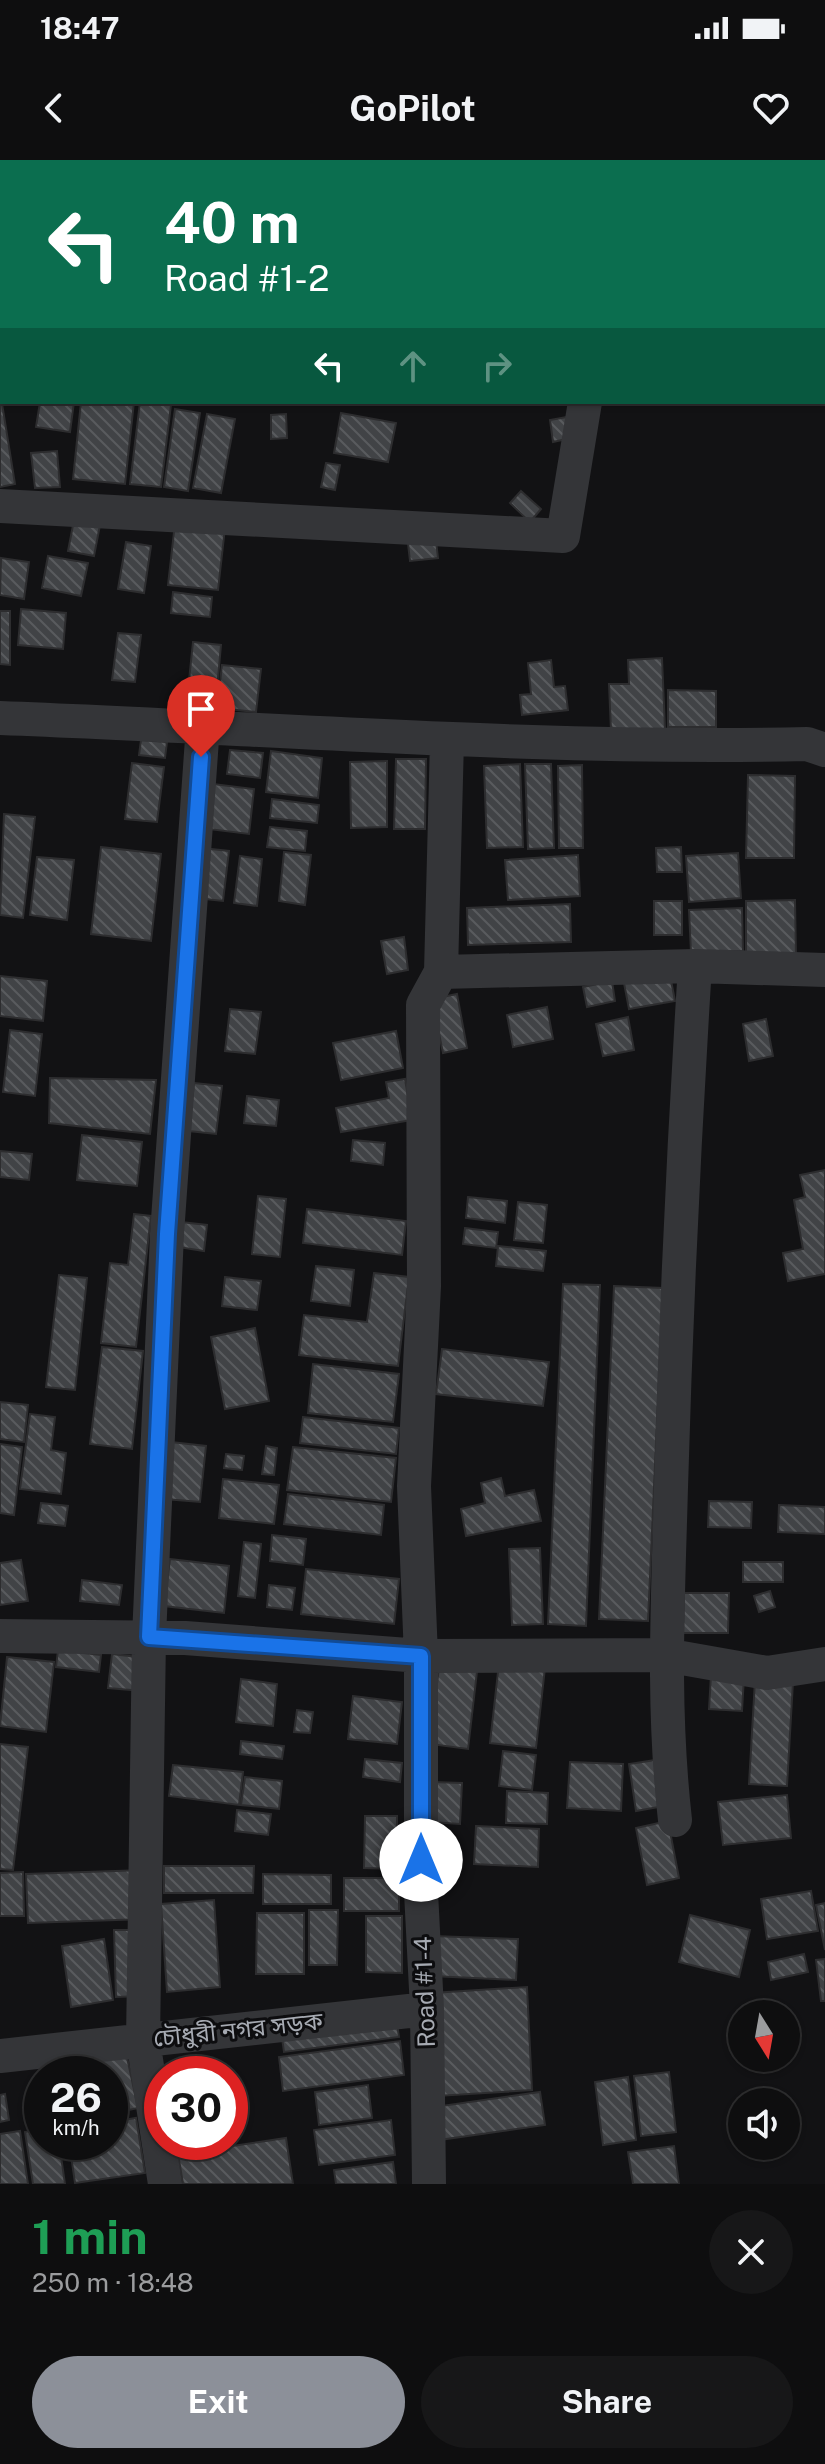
<!DOCTYPE html>
<meta charset="utf-8">
<style>
body{margin:0;font-family:"Public Sans","Noto Sans Bengali",sans-serif;background:#171718;color:#f1f3f6;height:100vh;display:flex;flex-direction:column;font-size:30px;white-space:nowrap}
*{box-sizing:border-box;margin:0}
p{font-size:26px;color:#9b9c9e}
.icon{flex:none;width:44px;height:44px;fill:none;stroke:currentColor;stroke-width:2;stroke-linecap:round;stroke-linejoin:round}
.map{position:relative;height:2024px;overflow:hidden}
.details{display:flex;flex-direction:column;background:#0e0e0f;flex:1}
.details>*{flex:none}
.top-card{position:absolute;left:0px;top:0px;width:826px;height:244px;box-shadow:0 2px 6px #0004,0 0 0 2px #2e2e2f;background:#0b6e4f;color:#fff;overflow:hidden}
.needle{width:52px;rotate:169deg}
.fabs{position:absolute;left:728px;top:1840px;display:grid;gap:16px}
.fabs a{display:grid;place-items:center;width:72px;height:72px;border-radius:50%;background:#0e0e0f;box-shadow:0 2px 6px #0004,0 0 0 2px #2e2e2f;font-size:40px}
.speed{position:absolute;left:24px;top:1896px;display:flex;gap:16px;font-size:40px;font-weight:700;text-align:center}
.speed>*{display:grid;place-content:center;width:104px;height:104px;border-radius:50%;background:#0e0e0f;box-shadow:0 2px 6px #0004,0 0 0 2px #2e2e2f;line-height:1}
.speed small{font-size:20px;font-weight:400}
.speed .limit{border:12px solid #d22;background:#fff;color:#111}
.pin{position:absolute;display:grid;place-items:center;width:68px;height:68px;color:#fff;margin:-82px -34px;border-radius:50% 50% 50% 0;rotate:-45deg;box-shadow:0 0 8px #0007}
.pin .icon{rotate:45deg}
.me{position:absolute;width:88px;margin:-44px;rotate:0deg;stroke-linejoin:round;filter:drop-shadow(0 0 6px #0008)}
.turn{display:flex;align-items:center;gap:28px;height:168px;padding:0 32px;font-size:36px}
.turn .icon{width:104px;height:104px;stroke-width:2.5}
.turn b{display:block;font-size:56px;line-height:68px}
.lanes{display:flex;align-items:center;height:76px;padding:0 32px;background:#0003;justify-content:center;gap:40px;direction:ltr}
.lanes .off{opacity:.35}
.round{display:grid;place-items:center;flex:none;width:84px;height:84px;border-radius:42px;background:#171718}
.summary{display:flex;align-items:center;justify-content:space-between;height:136px;padding:0 32px}
h1{font-size:48px;font-weight:700;line-height:60px;color:#1e9e55}
.primary-button{display:flex;gap:16px;margin-top:auto;padding:16px 32px}
.primary-button a{flex:1;height:92px;border-radius:48px;background:#8c9099;color:#fff;font-size:32px;font-weight:700;line-height:92px;text-align:center}
.primary-button a+a{background:#171718;color:#f1f3f6}
.status{display:flex;justify-content:space-between;align-items:center;height:56px;padding:0 40px;background:#0e0e0f;direction:ltr}
.status svg{height:22px;fill:currentColor}
header{display:flex;justify-content:space-between;align-items:center;height:104px;padding:0 32px;background:#0e0e0f;font-size:36px;font-weight:700}
.map>svg:first-child{display:block}
.building{fill:url(#building-back-hatch);stroke:#2d2d2f;stroke-width:2}
.lines{fill:none;stroke-linecap:round;stroke-linejoin:round}
.street{stroke:#343538;stroke-width:34}
.route-casing{stroke:#114b97;stroke-width:20}
.route{stroke:#1a73e8;stroke-width:14}
.labels{text-anchor:middle;stroke-width:6;stroke-linejoin:round;paint-order:stroke}
.street-label{font-size:24px;fill:#a6aab2;stroke:#0d0d0f}
</style>
<div class="status"><b>18:47</b><svg viewBox="0 0 49 12"><path d="M0 12V9h3v3zM5 12V6h3v6zM10 12V3h3v9zM15 12V0h3v12zM26 1h20v11H26zM47 4h2v5h-2z"/></svg></div>
<header><svg class="icon" aria-label="back" viewBox="0 0 24 24"><path d="M15 5l-7 7 7 7"/></svg>GoPilot<svg class="icon" aria-label="heart" viewBox="0 0 24 24"><path d="M12 20l-8-8c-3-5 5-10 8-4 3-6 11-1 8 4z"/></svg></header>
<div class="map">
<svg width="825" height="2024" viewBox="0 0 825 2024">
<defs>
<pattern id="building-back-hatch" width="6" height="6" patternUnits="userSpaceOnUse" patternTransform="scale(2)"><rect width="6" height="6" fill="#414346"/><path d="M-1 5l2 2M0 0l6 6M5-1l2 2" fill="none" stroke="#595b5e"/></pattern>
</defs>
<rect width="100%" height="100%" fill="#121214"/>
<!-- building -->
<path class="building" d="M0 231 15 324 0 327Z
M40 242H74L70 272 36 267Z
M81 242H134L125 324 73 319Z
M140 242 171 245 161 327 130 324Z
M175 249 200 253 188 331 164 327Z
M341 253 396 263 388 302 334 293Z
M207 254 235 259 221 333 193 328Z
M286 254 287 278 271 279V255Z
M567 257 571 278 553 282 550 260Z
M57 291 60 327 35 328 31 293Z
M326 303 340 305 335 330 321 327Z
M521 331 541 349 530 362 510 343Z
M75 355 101 360 94 396 68 391Z
M175 363 225 368 218 430 168 425Z
M435 372 438 398 410 401 407 375Z
M126 382 151 386 144 433 118 429Z
M48 396 88 403 81 436 42 428Z
M1 398 29 402 24 439 0 435Z
M173 432 212 437 210 457 171 453Z
M21 449 66 453 63 489 18 485Z
M0 451H10V505L0 504Z
M118 473 141 475 135 522 112 520Z
M193 482 221 485 215 552 186 549Z
M662 498 665 569 611 571 609 524H629L628 500Z
M551 500 554 527 565 526 568 550 522 555 520 535 531 534 528 503Z
M222 505 261 509 256 552 217 548Z
M668 530 716 531V567H668Z
M141 580 167 582 165 598 139 595Z
M230 590 263 593 260 618 227 614Z
M271 591 322 598 318 638 266 632Z
M396 599H426L425 669H394Z
M387 601V667L351 668 350 602Z
M132 603 164 607 157 662 125 659Z
M520 604 523 687 487 688 484 606Z
M525 604H551L554 688 528 689Z
M582 605 583 688H559L558 606Z
M748 615 795 616 794 698H746Z
M205 623 254 629 249 674 200 668Z
M272 639 319 645 317 663 270 658Z
M4 654 35 657 23 758 0 755Z
M270 667 307 671 305 691 267 687Z
M101 687 161 694 151 781 91 774Z
M681 687 682 712H657L656 688Z
M202 688 229 691 223 741 196 738Z
M284 692 311 695 305 745 279 741Z
M738 693 741 738 689 742 686 696Z
M578 695 580 736 508 740 505 700Z
M240 696 262 699 257 746 234 743Z
M37 697 74 700 67 760 30 755Z
M795 740 796 797H746V741Z
M654 741H682V775H654Z
M570 744 571 782 468 785 467 748Z
M742 748 743 791 691 793 689 750Z
M404 777 408 810 387 814 381 781Z
M670 815 675 841 629 849 624 823Z
M0 816 47 821 43 861 0 856Z
M612 821 615 841 587 847 583 827Z
M457 834 467 888 443 893 432 839Z
M547 847 553 879 513 887 507 855Z
M230 849 261 852 255 894 225 891Z
M628 857 634 890 603 896 596 864Z
M766 859 773 896 749 901 743 864Z
M10 870 42 874 35 936 3 932Z
M396 871 403 908 341 920 333 883Z
M50 918 156 920 150 974 49 963Z
M405 919 412 960 341 972 336 948 389 938 386 922Z
M194 923 222 926 216 974 189 971Z
M247 936 279 940 276 966 244 963Z
M82 975 142 982 137 1026 77 1020Z
M353 980 385 983 383 1005 351 1001Z
M0 991 32 994 29 1020 0 1017Z
M825 1010V1114L788 1121 783 1093 803 1089 794 1040 805 1037 800 1015Z
M258 1036 286 1039 280 1097 252 1094Z
M468 1037 507 1041 505 1063 466 1058Z
M518 1042 547 1045 543 1083 514 1080Z
M307 1049 406 1061 402 1095 303 1083Z
M134 1054 151 1056 136 1187 101 1183 110 1103 128 1105Z
M181 1062 207 1065 204 1091 178 1087Z
M465 1068 498 1072 496 1088 463 1084Z
M498 1086 546 1091 543 1111 496 1106Z
M316 1106 354 1110 350 1146 311 1141Z
M374 1113 409 1117 398 1206 299 1195 304 1155 367 1162Z
M59 1115 87 1118 75 1230 46 1227Z
M225 1117 261 1121 257 1150 222 1146Z
M563 1124 600 1125 586 1466 548 1464Z
M614 1126 663 1128 648 1461 599 1459Z
M255 1168 269 1241 225 1249 211 1177Z
M102 1187 143 1191 132 1289 90 1284Z
M442 1189 549 1202 543 1246 436 1234Z
M313 1204 399 1214 393 1262 308 1253Z
M0 1242 28 1245 24 1282 0 1279Z
M30 1254 55 1257 51 1290 66 1293 61 1334 20 1329Z
M303 1257 399 1268 396 1294 300 1283Z
M171 1282 206 1286 200 1342 165 1339Z
M0 1284 22 1287 14 1355 0 1353Z
M266 1286 277 1288 274 1315 262 1314Z
M293 1287 396 1298 391 1342 287 1330Z
M226 1294 244 1296 242 1310 224 1308Z
M501 1318 505 1336 534 1330 541 1361 466 1376 461 1349 485 1343 481 1323Z
M223 1319 279 1325 274 1364 219 1358Z
M288 1334 384 1345 381 1375 284 1364Z
M709 1341 752 1342 751 1368 708 1367Z
M41 1343 68 1346 65 1366 38 1363Z
M779 1345 825 1347V1374L778 1372Z
M272 1375 306 1379 303 1405 270 1401Z
M244 1382 261 1384 255 1438 238 1436Z
M540 1388 543 1464 512 1465 509 1389Z
M170 1399 229 1406 224 1453 164 1446Z
M21 1400 28 1441 0 1445V1403Z
M743 1402H783V1422H743Z
M306 1409 399 1419 394 1464 301 1454Z
M82 1420 122 1425 119 1445 80 1441Z
M269 1425 295 1428 292 1450 267 1447Z
M770 1431 775 1447 759 1452 754 1436Z
M684 1433H729L728 1473H683Z
M58 1490 101 1495 99 1512 56 1507Z
M112 1494 146 1498 142 1531 108 1528Z
M7 1497 54 1502 46 1572 0 1566Z
M440 1498 478 1503 468 1589 430 1584Z
M499 1503 545 1508 536 1588 490 1583Z
M711 1515 744 1517 742 1551 709 1549Z
M241 1519 277 1524 273 1566 236 1562Z
M755 1520 793 1522 787 1626 749 1624Z
M353 1536 402 1542 397 1584 348 1579Z
M297 1550 313 1552 310 1573 294 1572Z
M241 1581 284 1586 282 1599 240 1594Z
M0 1584 28 1587 13 1710 0 1709Z
M503 1591 536 1595 532 1630 499 1626Z
M365 1599 402 1603 400 1622 363 1617Z
M662 1599 670 1645 636 1651 629 1604Z
M570 1602 623 1604 621 1651 567 1648Z
M173 1605 243 1612 239 1645 169 1636Z
M245 1617 282 1621 279 1649 241 1645Z
M432 1622 462 1623 460 1664 430 1662Z
M507 1631 548 1633 547 1664 506 1663Z
M787 1635 791 1678 723 1685 718 1642Z
M237 1650 271 1654 268 1675 235 1671Z
M365 1656H397V1709L364 1708Z
M668 1661 679 1718 647 1725 636 1668Z
M476 1666 539 1669 538 1707 474 1704Z
M164 1706H254L253 1733H164Z
M144 1710 146 1759 28 1763 26 1714Z
M23 1712 24 1756H0V1713Z
M263 1714 331 1715V1744H263Z
M344 1718H399V1751H344Z
M811 1731 818 1771 767 1779 761 1739Z
M214 1740 220 1827 167 1832 161 1744Z
M825 1743V1790L816 1745Z
M309 1750H338L337 1805H309Z
M257 1753H304V1814H256Z
M690 1755 750 1770 739 1817 679 1802Z
M366 1756H402V1813L366 1812Z
M114 1770H139L142 1836 116 1837Z
M433 1776 518 1779 516 1820 432 1816Z
M104 1779 113 1840 71 1847 62 1786Z
M804 1794 808 1812 771 1820 768 1802Z
M825 1799V1841H821L816 1800Z
M527 1827 532 1930 437 1936 432 1833Z
M396 1856 399 1877 284 1892 281 1871Z
M400 1881 404 1915 283 1931 279 1897Z
M125 1888 138 1948 110 1954V1914H85L81 1897Z
M669 1912 676 1972 641 1976 634 1916Z
M628 1917 636 1980 603 1985 595 1922Z
M368 1925 372 1958 319 1965 315 1932Z
M540 1932 545 1965 439 1980 434 1947Z
M5 1934 9 1960 0 1962V1935Z
M136 1958 145 2013 75 2023 69 1982H110V1962Z
M391 1960 395 1995 319 2005 314 1970Z
M42 1969V1982H59L65 2024H33L25 1972Z
M20 1971 28 2024H0V1974Z
M286 1978 293 2024H183L178 1994Z
M674 1986 679 2024H633L628 1992Z
M393 2002 396 2024H336L334 2010Z"/>
<g class="lines">
<!-- street -->
<path class="street" d="M288 0 289 2
M505 0 506 2
M170 2 175 0
M0 61 2 60
M824 217 825 218
M0 346 563 376 585 242
M0 558C269 568 538 590 807 584L825 590
M695 806 825 810
M441 812 695 806C684 980 676 1153 671 1327 668 1441 662 1545 675 1660
M0 1476 185 1478 421 1496 665 1495 767 1513 825 1504
M0 1896 427 1849
M165 2024 143 1880 149 1477 167 1074 203 565
M429 2024 427 1849 421 1732V1496L414 1326 424 1126 423 845 441 812 447 580"/>
</g>
<g class="lines">
<defs>
<path id="route" d="M201 597 167 1074 149 1477 421 1496V1700"/>
</defs>
<!-- route casing -->
<use href="#route" class="route-casing"/>
<!-- route -->
<use href="#route" class="route"/>
</g>
<g class="labels">
<!-- street labels -->
<g class="street-label">
<text transform="translate(425 1832) rotate(-92)" y="8">Road #1-4</text>
<text transform="translate(238 1870) rotate(-6)" y="8">চৌধুরী নগর সড়ক</text>
</g>
</g>
</svg>
<div class="fabs">
<a><svg class="needle" viewBox="-14 -14 28 28"><path d="M0-13l5 13h-10z" fill="#e53935"/><path d="M0 13l5-13h-10z" fill="#9b9c9e"/></svg></a>
<a><svg class="icon" aria-label="sound" viewBox="0 0 24 24"><path d="M4 9h4l5-4v14l-5-4H4zM17 9q2 3 0 6"/></svg></a>
</div>
<div class="speed"><div>26<small>km/h</small></div><div class="limit">30</div></div>
<div class="pin" style="left:201px;top:597px;background:#d93025"><svg class="icon" aria-label="arrive" viewBox="0 0 24 24"><path d="M6 21V4h12l-3 4 3 4H6"/></svg></div>
<svg class="me" style="left:421px;top:1700px" viewBox="-20 -20 40 40"><circle r="19" fill="#fff"/><path d="M0-13L10 11 0 6-10 11z" fill="#1a73e8"/></svg>
<div class="top-card">
<div class="turn"><svg class="icon" aria-label="left" viewBox="0 0 24 24"><path d="M17 20v-9H6M10 6l-5 5 5 5"/></svg><div><b>40 m</b>Road #1-2</div></div>
<div class="lanes"><svg class="icon" aria-label="left" viewBox="0 0 24 24"><path d="M17 20v-9H6M10 6l-5 5 5 5"/></svg><svg class="icon off" aria-label="ahead" viewBox="0 0 24 24"><path d="M12 20V5M6 11l6-6 6 6"/></svg><svg class="icon off" aria-label="right" viewBox="0 0 24 24"><path d="M7 20v-9h11M14 6l5 5-5 5"/></svg></div>
</div>
</div>
<section class="details">
<div class="summary"><div><h1>1 min</h1><p>250 m · 18:48</p></div><a class="round"><svg class="icon" aria-label="close" viewBox="0 0 24 24"><path d="M6 6l12 12M18 6L6 18"/></svg></a></div>
<div class="primary-button"><a>Exit</a><a>Share</a></div>
</section>
